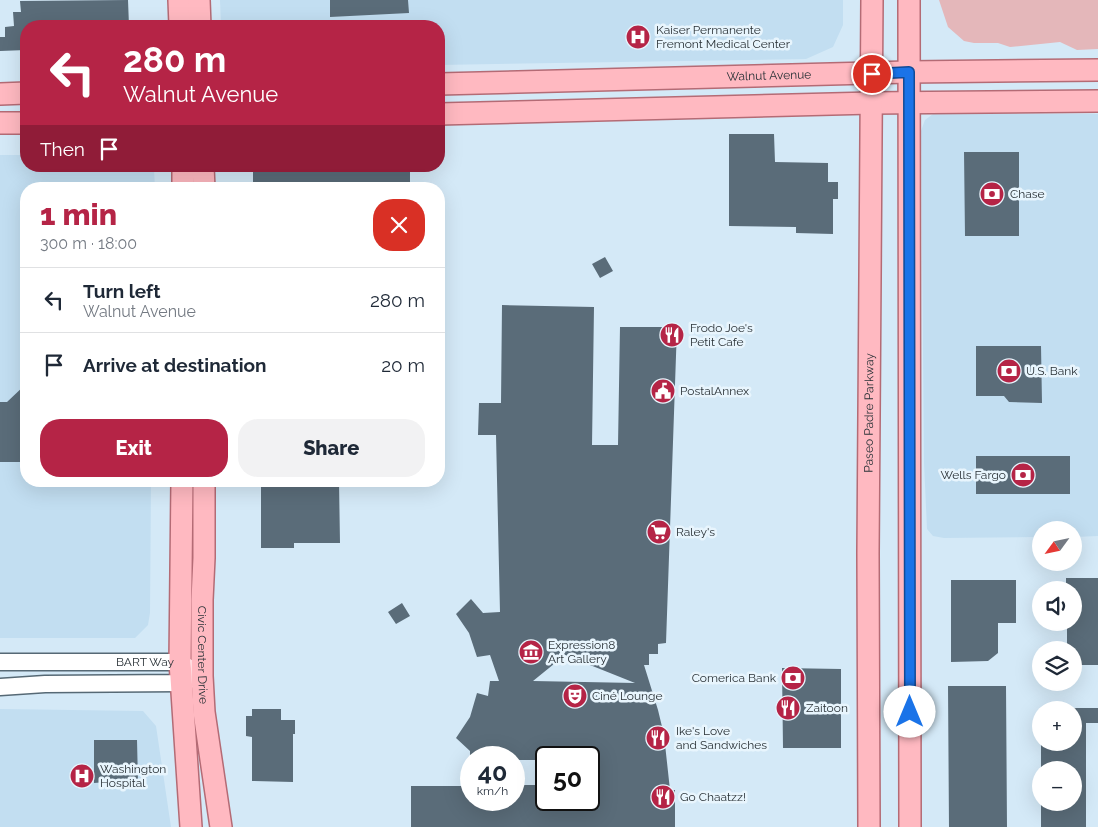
<!DOCTYPE html>
<meta charset="utf-8">
<style>
body{margin:0;font-family:Raleway,sans-serif;background:#f2f2f3;color:#1f2937;height:100vh;display:flex;flex-direction:column;font-size:19px;white-space:nowrap}
*{box-sizing:border-box;margin:0}
p{font-size:16px;color:#747a83}
.icon{flex:none;width:28px;height:28px;fill:none;stroke:currentColor;stroke-width:2;stroke-linecap:round;stroke-linejoin:round}
.map{position:relative;flex:1;overflow:hidden}
.details{position:absolute;left:20px;top:182px;width:425px;height:305px;display:flex;flex-direction:column;background:#fff;border-radius:20px;box-shadow:0 5px 20px #0002}
.details>*{flex:none}
.hud{position:absolute;left:20px;top:20px;width:425px;height:152px;border-radius:20px;box-shadow:0 5px 20px #0002;background:#b52446;color:#fff;overflow:hidden}
.needle{width:32px;rotate:237deg}
.buttons{position:absolute;left:1032px;top:521px;display:grid;gap:10px}
.buttons a{display:grid;place-items:center;width:50px;height:50px;border-radius:50%;background:#fff;box-shadow:0 5px 20px #0002;font-size:25px}
.speed{position:absolute;left:460px;top:746px;display:flex;gap:10px;font-size:25px;font-weight:700;text-align:center}
.speed>*{display:grid;place-content:center;width:65px;height:65px;border-radius:50%;background:#fff;box-shadow:0 5px 20px #0002;line-height:1}
.speed small{font-size:12px;font-weight:400}
.speed .limit{border:2px solid #111;border-radius:8px;background:#fff;color:#111}
.pin{position:absolute;display:grid;place-items:center;width:42px;height:42px;color:#fff;margin:-21px;border:2px solid #fff;border-radius:50%;box-shadow:0 1px 5px #0007}
.me{position:absolute;width:55px;margin:-28px;rotate:0deg;stroke-linejoin:round;filter:drop-shadow(0 0 4px #0008)}
.turn{display:flex;align-items:center;gap:18px;height:105px;padding:0 20px;font-size:22px}
.turn .icon{width:65px;height:65px;stroke-width:2.5}
.turn b{display:block;font-size:35px;line-height:42px}
.then{display:flex;align-items:center;height:48px;padding:0 20px;background:#0003;gap:10px;font-size:19px}
.round{display:grid;place-items:center;flex:none;width:52px;height:52px;border-radius:20px;background:#f2f2f3}
.headline{display:flex;align-items:center;justify-content:space-between;height:85px;padding:0 20px}
h1{font-size:30px;font-weight:800;line-height:38px;color:#b52446}
.action{display:flex;gap:10px;margin-top:auto;padding:10px 20px}
.action a{flex:1;height:58px;border-radius:20px;background:#b52446;color:#fff;font-size:20px;font-weight:800;line-height:58px;text-align:center}
.action a+a{background:#f2f2f3;color:#1f2937}
ul{padding:0;list-style:none}
li{display:flex;align-items:center;gap:15px;height:65px;padding:0 20px;border-top:1px solid #e0e1e3}
li div{flex:1}
li b{display:block;font-size:19px}
li em{font-style:normal}
.map>svg:first-child{display:block}
.built{fill:#c2def1}
.green{fill:#e4b7ba}
.building{fill:#5a6c79;fill-rule:evenodd}
.lines{fill:none;stroke-linecap:round;stroke-linejoin:round}
.minor-casing{stroke:#566975;stroke-width:19}
.major-casing{stroke:#b46b75;stroke-width:24}
.minor{stroke:#fff;stroke-width:16}
.major{stroke:#ffb9c1;stroke-width:21}
.route-casing{stroke:#114b97;stroke-width:12}
.route{stroke:#1a73e8;stroke-width:9}
.labels{text-anchor:middle;stroke-width:5;stroke-linejoin:round;paint-order:stroke}
.poi-label{font-size:12px;fill:#2a3237;stroke:#e8f5fd;text-anchor:start}
.street-label{font-size:12px;fill:#2a3237;stroke:#e8f5fd}
</style>
<div class="map">
<svg width="1098" height="827" viewBox="0 0 1098 827">
<rect width="100%" height="100%" fill="#d4e9f7"/>
<!-- built -->
<path class="built" d="M220 0H843V25L833 47 806 59 439 65V26H221Z
M933 114H1098V536L1074 537V530H1041V537L944 538 933 536 927 529 924 463 921 131 925 120Z
M0 155H26V166H153L154 168 155 189H26V481H151L150 613 148 625 135 638H0Z
M0 709 143 711 156 726 171 827H0Z"/>
<!-- green -->
<path class="green" d="M939 0H1098V49L1077 50 1060 42 1010 47 998 43H974L964 41 948 27Z"/>
<!-- building -->
<path class="building" d="M128 0 129 26H26V50L0 51V37H5V27L14 26 13 12H21L20 1Z
M330 0H408L409 13 330 17Z
M729 134H774L775 162 828 163V182H838V199H833V234L796 233V227L729 226Z
M964 152H1019V236H965Z
M253 166H410V183L390 184V189H253Z
M605 257 613 271 600 278 592 264Z
M502 305 594 307 592 445H618L620 327H677L666 643 658 644V654H649V665H644L658 710 664 735 670 790H675V827H411V786H471V800H514V785H546V800H589V792L591 791 592 758H546V760H514V758H470V751L456 738 470 717 477 693 488 696 490 681H499L490 655 477 657 469 633 456 614 471 599 483 613 500 612 496 435H478L479 403H501ZM565 655 635 683 533 681Z
M976 346H1041L1042 403 1009 402 1004 396H976Z
M26 384V462H0V402H7Z
M976 456H1070V494H976Z
M261 481H339L340 543H294V548H261Z
M1066 578H1098V665H1074V650H1067V622H1074V590H1066Z
M951 580H1016V623H998V653L988 661 951 662Z
M402 603 410 616 396 624 388 612Z
M782 668 841 669V748H783Z
M948 686H1006L1007 827H949Z
M1074 708H1098V723H1086V827H1041V802H1074V770H1041V742H1074Z
M252 709H281V720H295V734H293V782L252 781V737L246 736V716H252Z
M94 740H137L138 782H129V786H108L107 782 94 783Z"/>
<g class="lines">
<defs>
<g id="minor">
<path id="s1" d="M0 662H180L202 676"/>
<path d="M0 687 45 684 181 683 192 679"/>
</g>
<g id="major">
<path d="M179 0 180 26"/>
<path d="M199 0 200 26"/>
<path d="M909 0 910 827"/>
<path id="s2" d="M439 84 909 72 1098 70"/>
<path d="M0 94 26 93"/>
<path d="M439 114 872 103 1098 101"/>
<path d="M0 123H26"/>
<path d="M183 166V189"/>
<path d="M203 166 204 189"/>
<path d="M182 481 180 662 191 827"/>
<path id="s3" d="M204 481V558L202 600V676L204 712 221 827"/>
<path id="s4" d="M869 827 868 554 872 0"/>
</g>
</defs>
<!-- minor casing -->
<use href="#minor" class="minor-casing"/>
<!-- major casing -->
<use href="#major" class="major-casing"/>
<!-- minor -->
<use href="#minor" class="minor"/>
<!-- major -->
<use href="#major" class="major"/>
</g>
<g class="lines">
<defs>
<path id="route" d="M872 74 909 72 910 712"/>
</defs>
<!-- route casing -->
<use href="#route" class="route-casing"/>
<!-- route -->
<use href="#route" class="route"/>
</g>
<!-- icons -->
<defs>
<symbol id="hospital-disc" viewBox="-11 -11 22 22"><circle r="9.5" fill="#b52446" stroke="#e8f5fd"/><path d="M-5-5h3v3.5h4V-5h3V5h-3V1.5h-4V5h-3Z" fill="#fff"/></symbol>
<symbol id="bank-disc" viewBox="-11 -11 22 22"><circle r="9.5" fill="#b52446" stroke="#e8f5fd"/><path d="M-6-4H6V4H-6ZM0-2.3a2.3 2.3 0 1 0 0 4.6a2.3 2.3 0 1 0 0-4.6Z" fill="#fff"/></symbol>
<symbol id="restaurant-disc" viewBox="-11 -11 22 22"><circle r="9.5" fill="#b52446" stroke="#e8f5fd"/><path d="M-5-6h1v4h1v-4h1v4h1v-4h1v5L-1.5 .5V6h-2V.5L-5-1ZM5-6V6H3V1.5H1.5Q1.5-4 5-6Z" fill="#fff"/></symbol>
<symbol id="civic-disc" viewBox="-11 -11 22 22"><circle r="9.5" fill="#b52446" stroke="#e8f5fd"/><path d="M-.6-6.5H3V-4.5H.6V-3L4-1V1h2V6H-6V1h2V-1L-.6-3ZM-1.2 2.5V6h2.4V2.5Z" fill="#fff"/></symbol>
<symbol id="supermarket-disc" viewBox="-11 -11 22 22"><circle r="9.5" fill="#b52446" stroke="#e8f5fd"/><path d="M-6-5.5h2.5l.6 2H6L4.5 2H-2.5L-4.4-4H-6ZM-1.5 3.2a1.3 1.3 0 1 0 .1 0ZM3 3.2a1.3 1.3 0 1 0 .1 0Z" fill="#fff"/></symbol>
<symbol id="museum-disc" viewBox="-11 -11 22 22"><circle r="9.5" fill="#b52446" stroke="#e8f5fd"/><path d="M0-6L6-3V-2H-6V-3ZM-5-1h2V3h-2ZM-1-1h2V3h-2ZM3-1h2V3H3ZM-6 4H6V6H-6Z" fill="#fff"/></symbol>
<symbol id="theatre-disc" viewBox="-11 -11 22 22"><circle r="9.5" fill="#b52446" stroke="#e8f5fd"/><path d="M-5-5.5Q0-4 5-5.5V0Q5 5 0 6Q-5 5-5 0ZM-3.3-2.5H-1v1.5H-3.3ZM1-2.5H3.3v1.5H1ZM-2.8 1Q0 5.5 2.8 1Z" fill="#fff"/></symbol>
</defs>
<g fill-rule="evenodd">
<use href="#hospital-disc" x="624" y="23" width="28" height="28"/>
<use href="#bank-disc" x="978" y="180" width="28" height="28"/>
<use href="#restaurant-disc" x="658" y="321" width="28" height="28"/>
<use href="#bank-disc" x="995" y="357" width="28" height="28"/>
<use href="#civic-disc" x="649" y="377" width="28" height="28"/>
<use href="#bank-disc" x="1009" y="461" width="28" height="28"/>
<use href="#supermarket-disc" x="645" y="518" width="28" height="28"/>
<use href="#museum-disc" x="517" y="638" width="28" height="28"/>
<use href="#bank-disc" x="779" y="664" width="28" height="28"/>
<use href="#theatre-disc" x="561" y="682" width="28" height="28"/>
<use href="#restaurant-disc" x="774" y="694" width="28" height="28"/>
<use href="#restaurant-disc" x="644" y="724" width="28" height="28"/>
<use href="#hospital-disc" x="68" y="762" width="28" height="28"/>
<use href="#restaurant-disc" x="649" y="783" width="28" height="28"/>
</g>
<g class="labels">
<!-- poi labels -->
<g class="poi-label">
<text x="656" y="34">Kaiser Permanente<tspan x="656" dy="14">Fremont Medical Center</tspan></text>
<text x="1010" y="198">Chase</text>
<text x="690" y="332">Frodo Joe's<tspan x="690" dy="14">Petit Cafe</tspan></text>
<text x="1026" y="375">U.S. Bank</text>
<text x="680" y="395">PostalAnnex</text>
<text x="1006" y="479" text-anchor="end">Wells Fargo</text>
<text x="676" y="536">Raley's</text>
<text x="548" y="649">Expression8<tspan x="548" dy="14">Art Gallery</tspan></text>
<text x="776" y="682" text-anchor="end">Comerica Bank</text>
<text x="592" y="700">Ciné Lounge</text>
<text x="806" y="712">Zaitoon</text>
<text x="676" y="735">Ike's Love<tspan x="676" dy="14">and Sandwiches</tspan></text>
<text x="100" y="773">Washington<tspan x="100" dy="14">Hospital</tspan></text>
<text x="680" y="801">Go Chaatzz!</text>
</g>
<!-- street labels -->
<g class="street-label">
<text dy="4" stroke="none"><textPath href="#s2" startOffset="330">Walnut Avenue</textPath></text>
<text dy="4" stroke="none"><textPath href="#s4" startOffset="414">Paseo Padre Parkway</textPath></text>
<text dy="4" stroke="none"><textPath href="#s3" startOffset="174">Civic Center Drive</textPath></text>
<text dy="4" stroke="none"><textPath href="#s1" startOffset="145">BART Way</textPath></text>
</g>
</g>
</svg>
<div class="buttons">
<a><svg class="needle" viewBox="-14 -14 28 28"><path d="M0-13l5 13h-10z" fill="#e53935"/><path d="M0 13l5-13h-10z" fill="#747a83"/></svg></a>
<a><svg class="icon" aria-label="sound" viewBox="0 0 24 24"><path d="M4 9h4l5-4v14l-5-4H4zM17 9q2 3 0 6"/></svg></a>
<a><svg class="icon" aria-label="layers" viewBox="0 0 24 24"><path d="M12 4l9 5-9 5-9-5zM3 14l9 5 9-5"/></svg></a>
<a>+</a>
<a>−</a>
</div>
<div class="speed"><div>40<small>km/h</small></div><div class="limit">50</div></div>
<div class="pin" style="left:872px;top:74px;background:#d93025"><svg class="icon" aria-label="arrive" viewBox="0 0 24 24"><path d="M6 21V4h12l-3 4 3 4H6"/></svg></div>
<svg class="me" style="left:910px;top:712px" viewBox="-20 -20 40 40"><circle r="19" fill="#fff"/><path d="M0-13L10 11 0 6-10 11z" fill="#1a73e8"/></svg>
<div class="hud">
<div class="turn"><svg class="icon" aria-label="left" viewBox="0 0 24 24"><path d="M17 20v-9H6M10 6l-5 5 5 5"/></svg><div><b>280 m</b>Walnut Avenue</div></div>
<div class="then">Then<svg class="icon" aria-label="arrive" viewBox="0 0 24 24"><path d="M6 21V4h12l-3 4 3 4H6"/></svg></div>
</div>
<section class="details">
<div class="headline"><div><h1>1 min</h1><p>300 m · 18:00</p></div><a class="round" style="background:#d93025;color:#fff"><svg class="icon" aria-label="close" viewBox="0 0 24 24"><path d="M6 6l12 12M18 6L6 18"/></svg></a></div>
<ul>
<li><svg class="icon" aria-label="left" viewBox="0 0 24 24"><path d="M17 20v-9H6M10 6l-5 5 5 5"/></svg><div><b>Turn left</b><p>Walnut Avenue</p></div><em>280 m</em></li>
<li><svg class="icon" aria-label="arrive" viewBox="0 0 24 24"><path d="M6 21V4h12l-3 4 3 4H6"/></svg><div><b>Arrive at destination</b></div><em>20 m</em></li>
</ul>
<div class="action"><a>Exit</a><a>Share</a></div>
</section>
</div>
